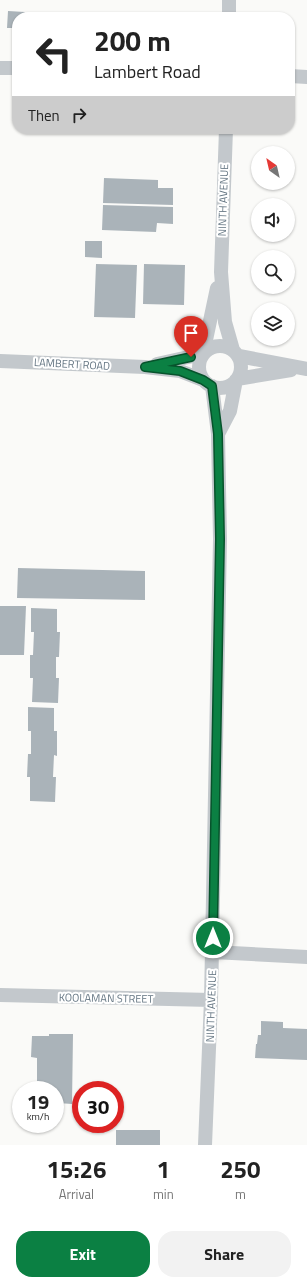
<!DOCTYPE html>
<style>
body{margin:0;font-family:"Titillium Web",sans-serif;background:#f2f2f2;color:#222;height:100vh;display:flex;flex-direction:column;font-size:15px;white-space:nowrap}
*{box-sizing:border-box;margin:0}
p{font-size:13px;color:#767676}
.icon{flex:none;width:22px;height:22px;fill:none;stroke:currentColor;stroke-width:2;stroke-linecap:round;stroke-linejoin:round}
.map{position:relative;height:1145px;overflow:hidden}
.details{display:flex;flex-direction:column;background:#fff;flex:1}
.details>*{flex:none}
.top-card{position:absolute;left:12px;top:12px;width:283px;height:122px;border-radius:16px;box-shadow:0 1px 3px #0004;background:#fff;color:#222;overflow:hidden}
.needle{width:26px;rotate:326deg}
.buttons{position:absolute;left:251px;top:146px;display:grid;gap:8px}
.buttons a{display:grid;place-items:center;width:44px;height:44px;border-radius:50%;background:#fff;box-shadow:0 1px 3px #0004;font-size:20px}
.speed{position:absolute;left:12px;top:1081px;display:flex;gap:8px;font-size:20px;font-weight:700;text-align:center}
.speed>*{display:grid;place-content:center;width:52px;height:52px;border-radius:50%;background:#fff;box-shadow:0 1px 3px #0004;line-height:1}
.speed small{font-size:10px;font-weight:400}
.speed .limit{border:6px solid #d22;background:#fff;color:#111}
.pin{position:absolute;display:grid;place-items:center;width:34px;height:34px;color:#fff;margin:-41px -17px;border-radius:50% 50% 50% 0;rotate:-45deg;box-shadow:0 0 4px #0007}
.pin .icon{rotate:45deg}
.me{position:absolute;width:44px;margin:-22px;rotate:0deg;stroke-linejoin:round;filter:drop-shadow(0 0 3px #0008)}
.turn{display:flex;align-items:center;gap:14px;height:84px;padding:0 16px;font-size:18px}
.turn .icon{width:52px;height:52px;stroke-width:2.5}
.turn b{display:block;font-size:28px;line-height:34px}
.then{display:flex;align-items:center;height:38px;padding:0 16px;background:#0003;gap:8px;font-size:15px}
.eta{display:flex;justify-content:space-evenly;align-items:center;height:68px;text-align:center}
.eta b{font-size:24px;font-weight:700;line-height:28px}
.cta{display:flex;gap:8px;margin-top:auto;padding:8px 16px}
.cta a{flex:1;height:46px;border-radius:16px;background:#0b8043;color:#fff;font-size:16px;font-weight:700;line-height:46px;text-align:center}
.cta a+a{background:#f2f2f2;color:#222}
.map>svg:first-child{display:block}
.building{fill:#aab3b9}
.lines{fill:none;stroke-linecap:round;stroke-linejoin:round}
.minor{stroke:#c3c8cc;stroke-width:14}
.route-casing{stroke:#07532c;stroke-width:10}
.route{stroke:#0b8043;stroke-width:7}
.labels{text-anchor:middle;stroke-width:4;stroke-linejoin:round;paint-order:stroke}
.street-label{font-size:11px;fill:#657683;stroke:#fff}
</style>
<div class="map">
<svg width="307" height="1145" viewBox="0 0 307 1145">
<rect width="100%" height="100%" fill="#fafaf8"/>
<!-- building -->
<path class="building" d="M8 11 25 12 24 17H17V28H7Z
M104 178 158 180V188H173V205L103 203Z
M103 205 173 207V224L157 223 156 232 102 230Z
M85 241H102V258L85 257Z
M96 264 137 265 135 318 94 317Z
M144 264 185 265 184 305 143 304Z
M18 568 145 571V600L17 598Z
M0 606H26L24 655H0Z
M31 608 57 609V632H60L59 657H56V678H59L58 703 32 702 33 678H30V655H33L34 632H31Z
M28 707 54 708V731H57V756L54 755 53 777H56L55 802 30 801V777H27L28 754H31V731H28Z
M261 1021 283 1022V1028L307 1029V1060L255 1058 256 1044H257L258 1035H261Z
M49 1034H73L72 1104 58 1103V1113L55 1112V1090H37V1058L31 1057 32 1036H49Z
M116 1130H160V1145H116Z"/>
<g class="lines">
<!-- minor -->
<path class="minor" d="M229 17V0
M0 68H17
M290 76 307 77
M226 129 221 272 225 322 233 350
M199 367a21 21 0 1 1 42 0a21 21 0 1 1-42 0Z
M203 354 217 288
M239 356 307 369
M0 361 145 367 180 371 203 380
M157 364 202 354
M237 379 291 370
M218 434 230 411 236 380
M213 952 307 957
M0 995 211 1000
M205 1145 211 1000 220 539 218 434 212 386"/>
</g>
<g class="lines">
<defs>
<path id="route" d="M191 357 145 367 180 371 203 380 212 386 218 434 220 539 213 938"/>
</defs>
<!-- route casing -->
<use href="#route" class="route-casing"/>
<!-- route -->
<use href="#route" class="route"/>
</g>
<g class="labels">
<!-- street labels -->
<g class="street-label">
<text transform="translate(223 200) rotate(-88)" y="4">NINTH AVENUE</text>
<text transform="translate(72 364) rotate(3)" y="4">LAMBERT ROAD</text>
<text transform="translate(106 998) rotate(1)" y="4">KOOLAMAN STREET</text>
<text transform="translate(211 1006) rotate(-88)" y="4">NINTH AVENUE</text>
</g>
</g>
</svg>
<div class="buttons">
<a><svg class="needle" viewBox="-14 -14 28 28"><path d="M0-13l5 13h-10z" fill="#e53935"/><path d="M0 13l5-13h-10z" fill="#767676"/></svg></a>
<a><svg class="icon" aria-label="sound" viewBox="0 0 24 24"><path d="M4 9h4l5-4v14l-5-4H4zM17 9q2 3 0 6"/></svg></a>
<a><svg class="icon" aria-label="search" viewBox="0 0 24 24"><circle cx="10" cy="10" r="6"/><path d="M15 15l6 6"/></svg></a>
<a><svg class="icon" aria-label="layers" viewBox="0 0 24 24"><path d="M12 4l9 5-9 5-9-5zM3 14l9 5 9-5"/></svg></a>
</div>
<div class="speed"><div>19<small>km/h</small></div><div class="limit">30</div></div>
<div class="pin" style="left:191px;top:357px;background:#d93025"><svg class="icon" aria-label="arrive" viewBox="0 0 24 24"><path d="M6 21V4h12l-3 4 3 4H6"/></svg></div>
<svg class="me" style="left:213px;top:938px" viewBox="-20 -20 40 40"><circle r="17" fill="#0b8043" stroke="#fff" stroke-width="3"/><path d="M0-11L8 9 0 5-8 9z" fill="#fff"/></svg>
<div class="top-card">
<div class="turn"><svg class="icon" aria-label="left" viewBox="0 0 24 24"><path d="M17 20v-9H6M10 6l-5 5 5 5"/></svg><div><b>200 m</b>Lambert Road</div></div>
<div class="then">Then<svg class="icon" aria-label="right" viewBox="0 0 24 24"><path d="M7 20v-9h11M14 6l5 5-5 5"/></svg></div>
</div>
</div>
<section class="details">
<div class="eta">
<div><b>15:26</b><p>Arrival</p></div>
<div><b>1</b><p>min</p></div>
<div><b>250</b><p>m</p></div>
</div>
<div class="cta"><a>Exit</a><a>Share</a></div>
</section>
